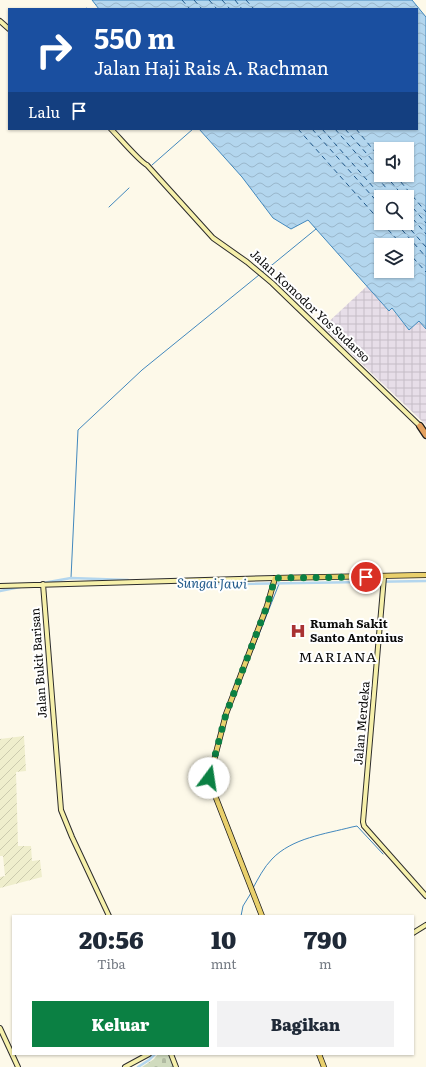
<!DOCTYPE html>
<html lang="id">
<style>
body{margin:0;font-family:Literata,serif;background:#f2f2f3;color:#1f2937;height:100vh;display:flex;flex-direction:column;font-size:15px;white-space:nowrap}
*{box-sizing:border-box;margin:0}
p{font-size:13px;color:#747a83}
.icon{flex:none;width:22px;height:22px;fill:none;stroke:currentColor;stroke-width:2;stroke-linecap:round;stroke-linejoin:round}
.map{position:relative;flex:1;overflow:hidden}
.drawer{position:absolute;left:12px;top:915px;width:402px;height:140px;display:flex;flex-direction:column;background:#fff;border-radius:0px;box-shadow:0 1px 3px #0004}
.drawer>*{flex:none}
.top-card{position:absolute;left:8px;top:8px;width:410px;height:122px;border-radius:0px;box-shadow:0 1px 3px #0004;background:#1a4fa0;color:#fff;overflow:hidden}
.fabs{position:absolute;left:374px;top:142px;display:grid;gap:8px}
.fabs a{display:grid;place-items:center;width:40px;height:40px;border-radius:0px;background:#fff;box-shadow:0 1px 3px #0004;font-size:20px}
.pin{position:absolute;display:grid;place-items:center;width:34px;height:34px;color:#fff;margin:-17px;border:2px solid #fff;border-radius:50%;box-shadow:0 1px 4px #0007}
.me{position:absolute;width:44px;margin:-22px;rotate:14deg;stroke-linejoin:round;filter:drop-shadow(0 0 3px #0008)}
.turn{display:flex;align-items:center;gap:14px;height:84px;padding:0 20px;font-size:18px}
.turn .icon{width:52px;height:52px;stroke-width:2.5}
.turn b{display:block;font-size:28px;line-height:34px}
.then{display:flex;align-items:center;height:38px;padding:0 20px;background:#0003;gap:8px;font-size:15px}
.eta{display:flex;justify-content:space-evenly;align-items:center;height:68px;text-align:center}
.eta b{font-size:24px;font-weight:800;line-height:28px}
.cta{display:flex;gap:8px;margin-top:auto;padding:8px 20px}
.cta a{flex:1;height:46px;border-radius:0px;background:#0b8043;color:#fff;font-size:16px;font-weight:800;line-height:46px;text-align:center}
.cta a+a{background:#f2f2f3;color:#1f2937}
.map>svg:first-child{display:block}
.industrial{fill:url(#industrial-grid)}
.farmland{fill:url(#farmland-furrows)}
.cemetery{fill:url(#cemetery-stones)}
.water{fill:url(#water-waves);stroke:#4288bd;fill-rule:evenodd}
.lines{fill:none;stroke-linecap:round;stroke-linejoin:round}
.stream{stroke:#4288bd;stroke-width:1}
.canal{stroke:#b3d6ee;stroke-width:2.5}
.ferry{stroke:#225a8c;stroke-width:1;stroke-dasharray:5 4;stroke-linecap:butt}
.secondary-casing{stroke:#2c2c2c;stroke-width:6}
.primary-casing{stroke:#1b1b1b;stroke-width:6}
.highway-casing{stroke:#1b1b1b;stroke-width:8}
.secondary{stroke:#f6f0ab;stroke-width:4}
.primary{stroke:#e9d06c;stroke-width:4.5}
.highway{stroke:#e4a15f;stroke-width:5.5}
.route{stroke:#0b8043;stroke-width:7;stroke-dasharray:0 12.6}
.labels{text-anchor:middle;stroke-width:4;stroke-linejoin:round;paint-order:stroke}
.street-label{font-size:12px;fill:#0a0a0a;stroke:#fff}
.poi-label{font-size:12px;font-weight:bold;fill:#0a0a0a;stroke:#fff;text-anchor:start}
.water-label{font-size:13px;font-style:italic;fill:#225a8c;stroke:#fff}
.quarter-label{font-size:14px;letter-spacing:1px;fill:#0a0a0a;stroke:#fff}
</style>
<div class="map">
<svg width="426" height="1067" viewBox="0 0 426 1067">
<defs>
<pattern id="industrial-grid" width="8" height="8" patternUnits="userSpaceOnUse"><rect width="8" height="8" fill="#e7dee8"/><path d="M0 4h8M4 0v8" fill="none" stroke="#c5bdc6"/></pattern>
<pattern id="farmland-furrows" width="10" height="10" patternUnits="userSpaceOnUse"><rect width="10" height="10" fill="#efeecc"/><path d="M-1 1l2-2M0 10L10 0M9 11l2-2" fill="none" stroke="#cccbae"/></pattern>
<pattern id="cemetery-stones" width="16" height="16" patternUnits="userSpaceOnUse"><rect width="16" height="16" fill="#d0dbbe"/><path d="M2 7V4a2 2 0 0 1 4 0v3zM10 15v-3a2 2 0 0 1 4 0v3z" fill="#b1bba2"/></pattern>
<pattern id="water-waves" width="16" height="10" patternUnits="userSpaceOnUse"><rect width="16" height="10" fill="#b3d6ee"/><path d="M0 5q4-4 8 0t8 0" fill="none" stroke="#99b6cb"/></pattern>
</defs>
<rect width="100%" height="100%" fill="#fdf9e9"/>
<!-- industrial -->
<path class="industrial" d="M368 285 389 310 391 308 409 330 419 321 426 329V425L323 327Z"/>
<!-- farmland -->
<path class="farmland" d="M24 736 26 771 16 772 18 846H31L32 861 40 860 42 877 0 888V877L5 876 3 856H0V739Z"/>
<!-- cemetery -->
<path class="cemetery" d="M158 1054H169L174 1067H142L154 1059Z"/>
<!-- water -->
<path class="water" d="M92 0H412L426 17V329L419 321 409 330 392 308 389 311 308 220 291 229 273 218 242 177 199 129H417V9H99ZM381 149H407V175H381ZM381 197H407V223H381ZM381 245H407V271H381Z"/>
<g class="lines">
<!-- stream -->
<path class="stream" d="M85 9 86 8
M152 165 193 129
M109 207 129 188
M272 265 316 229
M261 273 271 265
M71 578 78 430 142 370 259 275
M252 652 279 584
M253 888C258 879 264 867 272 859 292 838 325 834 352 827L357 826 383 854
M241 916 243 906 251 893"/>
<!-- canal -->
<path class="canal" d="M183 582 236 584 426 581
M43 583 71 578 128 580
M0 591 20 587
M138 1067 149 1060 155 1054"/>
<!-- ferry -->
<path class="ferry" d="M182 0 190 9
M194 0 202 9
M209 0 217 9
M222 0 230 9
M235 0 242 9
M246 0 254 9
M298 129 381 222
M312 129 381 206
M322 129 382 197
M335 129 394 197
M345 129 381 170
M356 129 381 159
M385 175 404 197
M395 175 426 212
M407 201 426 223
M407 212 426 234
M382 223 402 245
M396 223 426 257
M405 223 426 247
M407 251 426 272"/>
<defs>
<path id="secondary" d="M0 21 9 29
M111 129C118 136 141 163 147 165L213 238 247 262 272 283 420 426
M384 577 363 822 364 826 426 896
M43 584 61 810 72 837 109 916
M0 586 275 578
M413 933 426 925
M0 1028 18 1067
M171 1054 176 1067
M125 1067 149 1054"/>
<path id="primary" d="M262 916 209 780 226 714 267 606 275 578 426 575
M319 1054 324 1067"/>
<path id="highway" d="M420 426 426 435"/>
</defs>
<!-- secondary casing -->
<use href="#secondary" class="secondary-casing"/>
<!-- primary casing -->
<use href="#primary" class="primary-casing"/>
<!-- highway casing -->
<use href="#highway" class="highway-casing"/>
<!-- secondary -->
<use href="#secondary" class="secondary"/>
<!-- primary -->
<use href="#primary" class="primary"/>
<!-- highway -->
<use href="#highway" class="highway"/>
</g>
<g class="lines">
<!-- route -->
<path class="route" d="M209 778 226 714 267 606 275 578 366 577"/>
</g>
<!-- icons -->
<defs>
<symbol id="hospital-bare" viewBox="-9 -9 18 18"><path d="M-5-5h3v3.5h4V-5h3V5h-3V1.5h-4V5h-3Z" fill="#a93233" stroke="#fff" stroke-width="2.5" paint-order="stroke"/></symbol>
</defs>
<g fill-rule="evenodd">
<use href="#hospital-bare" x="287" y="620" width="22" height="22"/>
</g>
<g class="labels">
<!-- street labels -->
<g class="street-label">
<text transform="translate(310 306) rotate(43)" y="4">Jalan Komodor Yos Sudarso</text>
<text transform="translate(39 663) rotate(-94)" y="4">Jalan Bukit Barisan</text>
<text transform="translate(362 723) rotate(-85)" y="4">Jalan Merdeka</text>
</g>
<!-- poi labels -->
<g class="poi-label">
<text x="310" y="628">Rumah Sakit<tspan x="310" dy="14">Santo Antonius</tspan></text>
</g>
<!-- water labels -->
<g class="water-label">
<text transform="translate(212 583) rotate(1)" y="5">Sungai Jawi</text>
</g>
<!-- quarter labels -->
<g class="quarter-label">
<text x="338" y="662">MARIANA</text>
</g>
</g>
</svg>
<div class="fabs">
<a><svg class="icon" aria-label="sound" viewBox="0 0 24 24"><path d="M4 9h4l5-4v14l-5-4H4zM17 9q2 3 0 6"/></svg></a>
<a><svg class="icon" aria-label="search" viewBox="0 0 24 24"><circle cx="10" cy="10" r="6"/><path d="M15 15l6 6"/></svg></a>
<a><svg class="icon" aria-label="layers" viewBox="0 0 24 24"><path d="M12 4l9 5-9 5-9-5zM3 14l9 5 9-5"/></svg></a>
</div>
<div class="pin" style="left:366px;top:577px;background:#d93025"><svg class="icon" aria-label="arrive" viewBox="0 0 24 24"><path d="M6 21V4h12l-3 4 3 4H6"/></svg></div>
<svg class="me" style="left:209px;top:778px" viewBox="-20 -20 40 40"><circle r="19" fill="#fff"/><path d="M0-13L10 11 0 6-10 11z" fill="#0b8043"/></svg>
<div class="top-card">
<div class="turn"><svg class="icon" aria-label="right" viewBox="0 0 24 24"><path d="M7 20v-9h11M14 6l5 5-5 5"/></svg><div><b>550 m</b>Jalan Haji Rais A. Rachman</div></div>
<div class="then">Lalu<svg class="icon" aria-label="arrive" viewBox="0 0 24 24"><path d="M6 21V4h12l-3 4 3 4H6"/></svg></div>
</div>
<section class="drawer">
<div class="eta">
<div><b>20:56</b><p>Tiba</p></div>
<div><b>10</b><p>mnt</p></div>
<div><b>790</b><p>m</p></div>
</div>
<div class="cta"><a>Keluar</a><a>Bagikan</a></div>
</section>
</div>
